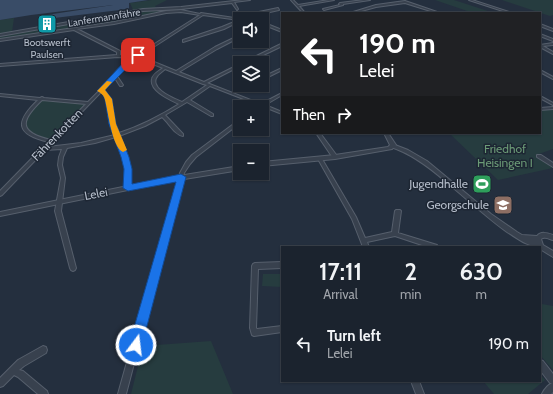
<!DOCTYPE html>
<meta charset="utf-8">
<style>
body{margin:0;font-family:Cabin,sans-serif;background:#282f3a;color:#f1f3f6;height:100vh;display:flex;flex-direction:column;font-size:15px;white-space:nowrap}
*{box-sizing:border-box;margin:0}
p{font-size:13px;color:#a0a4aa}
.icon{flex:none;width:22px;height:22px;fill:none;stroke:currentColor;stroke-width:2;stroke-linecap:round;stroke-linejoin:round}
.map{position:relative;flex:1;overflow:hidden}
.side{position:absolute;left:281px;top:246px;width:260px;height:136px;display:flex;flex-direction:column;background:#1b232e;border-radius:0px;box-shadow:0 1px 3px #0004,0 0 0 1px #39404a}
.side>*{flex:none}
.banner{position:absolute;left:281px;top:12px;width:260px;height:122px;border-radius:0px;box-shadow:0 1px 3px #0004,0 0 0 1px #39404a;background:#202124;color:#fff;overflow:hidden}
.tools{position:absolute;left:233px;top:12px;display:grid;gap:8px}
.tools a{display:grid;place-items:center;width:36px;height:36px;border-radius:0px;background:#1b232e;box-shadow:0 1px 3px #0004,0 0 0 1px #39404a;font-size:20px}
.pin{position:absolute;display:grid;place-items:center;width:34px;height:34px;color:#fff;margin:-17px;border-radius:8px;box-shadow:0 2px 6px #0006}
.me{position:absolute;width:44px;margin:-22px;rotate:15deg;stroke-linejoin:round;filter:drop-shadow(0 0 3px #0008)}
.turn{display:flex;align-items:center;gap:14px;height:84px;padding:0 12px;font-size:18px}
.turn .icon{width:52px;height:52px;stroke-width:2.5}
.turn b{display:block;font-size:28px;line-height:34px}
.then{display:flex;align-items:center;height:38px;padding:0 12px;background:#0003;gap:8px;font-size:15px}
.eta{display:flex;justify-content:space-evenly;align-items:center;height:68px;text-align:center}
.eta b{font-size:24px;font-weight:600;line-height:28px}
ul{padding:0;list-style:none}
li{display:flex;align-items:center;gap:12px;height:60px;padding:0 12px}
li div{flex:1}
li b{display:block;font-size:15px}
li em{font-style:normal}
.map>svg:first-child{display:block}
.green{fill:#263c3f}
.water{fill:#394c67}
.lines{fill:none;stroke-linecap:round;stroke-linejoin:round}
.minor-casing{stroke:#565f6c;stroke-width:2}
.tertiary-casing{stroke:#565f6c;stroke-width:2}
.minor{fill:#38414e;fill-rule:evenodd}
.tertiary{fill:#38414e;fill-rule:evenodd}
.route{fill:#1a73e8;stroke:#114b97}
.slow{fill:#f59e0b}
.labels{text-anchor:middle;stroke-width:3;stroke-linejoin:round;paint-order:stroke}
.far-street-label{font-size:10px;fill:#b4bcc9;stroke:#1d2633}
.far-poi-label{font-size:10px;fill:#b4bcc9;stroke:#1d2633}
.street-label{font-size:12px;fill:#b4bcc9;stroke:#1d2633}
.park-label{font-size:12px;fill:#6b9a76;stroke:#1d2633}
.poi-label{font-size:12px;fill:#b4bcc9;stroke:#1d2633;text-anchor:end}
</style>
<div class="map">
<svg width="553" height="394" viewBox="0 0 553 394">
<rect width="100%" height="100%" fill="#242f3e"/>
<!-- green -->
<path class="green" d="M152 0H167L155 6 157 9H178L179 12 0 41V35L134 12 130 3Z
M435 0H454L494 13H473Z
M502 0H553V15L550 16Z
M14 18 12 32 0 34V20Z
M42 98 88 103 51 141 39 139 24 127 29 110Z
M540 110H553V149L536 155 553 168 498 180 449 133H540Z
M263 274H282V287L262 286Z
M542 304 553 306V370L540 355V305Z
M211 341 233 394H131L143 346Z
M540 374 545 380 528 394H494L483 381H540Z"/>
<!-- water -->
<path class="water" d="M0 0H148L129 3V9H128L38 20 44 18 46 15 113 5 31 15 0 20Z"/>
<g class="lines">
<defs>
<path id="minor" d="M243 0H250L234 2 238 9 237 10 232 3 181 9 143 11 0 36V34L143 9 181 7Z
M291 0H293L298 5 329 0H334L299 6 305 13H303Z
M364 0H370L343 4V5L324 10 323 9 340 5 339 4 340 3Z
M469 0H472L512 13H509Z
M405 1 440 13H437L405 3 376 7 354 13H350L376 5Z
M278 8 279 10 247 17 244 19H240V21L224 29 183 42V40L222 27 239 20 203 15 138 57H142L176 71 215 47 240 35V37L217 49 179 72 204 82 240 64V66L207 83 261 104 282 93V95L265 105 282 112V114L262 106 259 107V105L210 86 190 100 213 114V116H211L187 102 165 115 183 134V136C175 135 169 123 162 117L145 126 119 136 127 157 130 169V188L128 190 126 188V169L123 157 116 137 95 143 67 148 63 157 62 165 65 178 61 211 76 268 75 270 73 271 71 270 70 268 55 211 61 178 58 165 59 157 62 149 45 150 2 195 0 196V191L41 149V148L49 142C15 134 15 122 38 100L0 96V94L40 98 42 97 44 98 88 102 132 58 118 57 0 66V64L117 55V52L74 30 0 41V39L114 22 166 11 181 10 200 14 201 13 241 19 245 15ZM181 12 200 15 134 57 120 55V51L77 29 114 24 166 13ZM136 58 140 59 163 68C159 71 153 74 152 79 149 91 171 100 179 104 160 116 140 126 119 133L114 121 110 99 105 91H103L115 78 120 86H122L123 85 117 76 132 61ZM165 69 203 84 207 85 182 102C173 98 147 88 158 75 160 73 163 71 165 69ZM101 92 103 93 106 99 110 121 115 135 81 143 48 147ZM42 100 86 104 51 140C18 132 20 121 42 100Z
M262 22 282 30V32L262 24Z
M540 24 553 29V31L540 26Z
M540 34 553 39V41L540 36Z
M553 43V45L543 46 553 52V54L540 47V45Z
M281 44H282V46L247 63H242Z
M282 68V70L266 78 263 77Z
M540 70 553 77V79L540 72Z
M540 96 553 103V105L540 98Z
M239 120H240V123L196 157 190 164 184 173 126 394H118L180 173 186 162 192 155Z
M316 133H320L337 156V158H333Z
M391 145H395L408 150 427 161 491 214 517 232 522 235 537 236C541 231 547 233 553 235V240C549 239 545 236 541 239L543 245 553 251V257L540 249V247C528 247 517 238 507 232 485 216 466 198 445 181 429 167 412 154 391 147Z
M537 155H541L553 163V167L537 157Z
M320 157 322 159 356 217 365 238 392 232 395 211 396 210H400L401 211 398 233 437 245 438 247H428L395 236 367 242 369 247H363L352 219 318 159Z
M282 262V268L258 269 256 328 257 329 282 326V332L254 336 252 335 250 328 252 266 253 264 255 263Z
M43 346 46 347 47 350 46 353 24 366 19 370 23 371 47 391 48 394H38L18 377 14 375 3 386 0 387V378L18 360Z
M540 360 543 361 553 374V392L551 394H542C544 390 548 385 552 383H550L540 370Z
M411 381H419L424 394H416Z"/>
<path id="tertiary" d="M553 107V109L540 110V108Z
M384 133H388L396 145 392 149 335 159 262 166V162L335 155 388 147 390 145Z
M240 166V170L172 181 0 216V212L172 177Z"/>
</defs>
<!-- minor casing -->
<use href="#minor" class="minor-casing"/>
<!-- tertiary casing -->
<use href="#tertiary" class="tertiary-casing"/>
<!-- minor -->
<use href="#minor" class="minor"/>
<!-- tertiary -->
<use href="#tertiary" class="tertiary"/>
</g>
<!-- route -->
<path class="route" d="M136 53 140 55 105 90 112 99 116 124 129 157 132 169V184L181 174 186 177 142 345 140 349 136 351 131 349 129 345 176 182 128 191 123 188 124 169 121 157 109 124 105 99 102 93 97 91 124 62Z"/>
<!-- slow -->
<path class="slow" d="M107 81 112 82 105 90 112 99 116 124 127 150 123 152C112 148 108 110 105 100 104 95 101 93 97 91Z"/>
<!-- icons -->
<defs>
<symbol id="building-square" viewBox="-11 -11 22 22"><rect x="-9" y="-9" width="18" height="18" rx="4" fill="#0f9aa8" stroke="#1d2633"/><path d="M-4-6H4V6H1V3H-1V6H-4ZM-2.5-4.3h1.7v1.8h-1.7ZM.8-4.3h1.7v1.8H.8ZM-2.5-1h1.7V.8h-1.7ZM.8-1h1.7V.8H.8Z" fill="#fff"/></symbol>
<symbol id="stadium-square" viewBox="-11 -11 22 22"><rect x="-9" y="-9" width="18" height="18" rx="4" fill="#2e9e5b" stroke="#1d2633"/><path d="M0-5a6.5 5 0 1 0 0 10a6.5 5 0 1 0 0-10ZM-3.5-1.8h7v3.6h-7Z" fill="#fff"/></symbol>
<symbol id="school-square" viewBox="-11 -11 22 22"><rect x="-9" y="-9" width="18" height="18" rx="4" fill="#8d6e63" stroke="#1d2633"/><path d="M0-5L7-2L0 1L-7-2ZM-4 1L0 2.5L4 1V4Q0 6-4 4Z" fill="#fff"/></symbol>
</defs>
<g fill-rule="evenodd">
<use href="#building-square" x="36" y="13" width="22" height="22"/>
<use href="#stadium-square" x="471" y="173" width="22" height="22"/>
<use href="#school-square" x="492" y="194" width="22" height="22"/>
</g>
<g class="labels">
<!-- far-street labels -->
<g class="far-street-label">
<text transform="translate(104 17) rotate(-9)" y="4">Lanfermannfähre</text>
</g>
<!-- far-poi labels -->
<g class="far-poi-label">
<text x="47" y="46">Bootswerft<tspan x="47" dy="12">Paulsen</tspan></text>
</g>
<!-- street labels -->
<g class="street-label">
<text transform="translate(57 135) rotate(-46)" y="4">Fährenkotten</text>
<text transform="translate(96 194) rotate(-11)" y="4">Lelei</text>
</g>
<!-- park labels -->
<g class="park-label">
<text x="505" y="153">Friedhof<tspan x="505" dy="14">Heisingen I</tspan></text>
</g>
<!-- poi labels -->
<g class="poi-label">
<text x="468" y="188">Jugendhalle</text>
<text x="489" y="209">Georgschule</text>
</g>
</g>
</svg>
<div class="tools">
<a><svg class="icon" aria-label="sound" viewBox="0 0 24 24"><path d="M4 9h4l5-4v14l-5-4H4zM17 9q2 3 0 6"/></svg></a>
<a><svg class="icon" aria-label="layers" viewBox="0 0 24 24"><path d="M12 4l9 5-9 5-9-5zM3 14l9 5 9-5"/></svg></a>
<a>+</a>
<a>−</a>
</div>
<div class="pin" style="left:138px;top:55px;background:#d93025"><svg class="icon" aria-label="arrive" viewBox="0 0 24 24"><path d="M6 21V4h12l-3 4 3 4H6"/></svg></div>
<svg class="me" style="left:136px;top:345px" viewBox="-20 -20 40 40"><circle r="17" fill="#1a73e8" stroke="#fff" stroke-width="3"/><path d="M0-11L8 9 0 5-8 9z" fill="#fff"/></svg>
<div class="banner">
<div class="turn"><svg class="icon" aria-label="left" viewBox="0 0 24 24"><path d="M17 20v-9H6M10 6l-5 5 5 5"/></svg><div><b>190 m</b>Lelei</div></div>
<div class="then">Then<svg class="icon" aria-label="right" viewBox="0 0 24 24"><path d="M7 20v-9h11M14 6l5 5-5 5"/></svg></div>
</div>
<section class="side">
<div class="eta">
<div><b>17:11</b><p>Arrival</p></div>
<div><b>2</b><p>min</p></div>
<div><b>630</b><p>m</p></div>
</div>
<ul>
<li><svg class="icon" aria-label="left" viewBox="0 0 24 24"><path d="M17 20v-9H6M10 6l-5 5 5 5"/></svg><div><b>Turn left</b><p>Lelei</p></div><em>190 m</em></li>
</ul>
</section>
</div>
